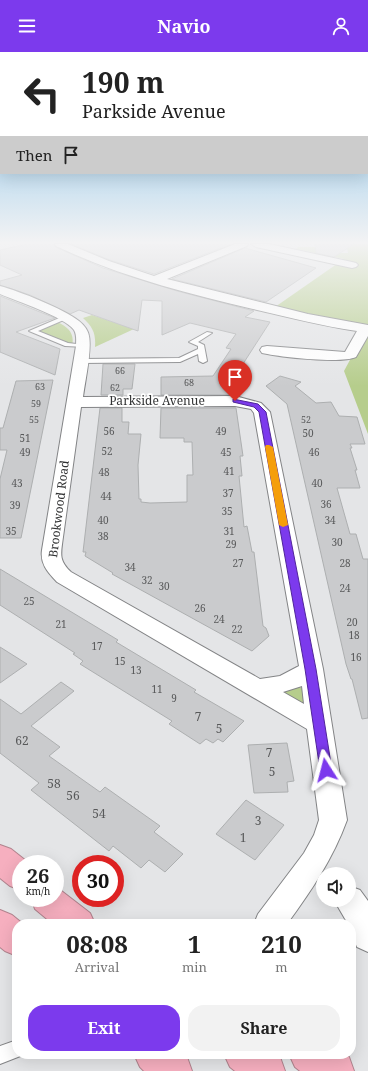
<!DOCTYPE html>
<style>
body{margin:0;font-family:"Noto Serif",serif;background:#f2f2f2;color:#222;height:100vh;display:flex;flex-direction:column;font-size:15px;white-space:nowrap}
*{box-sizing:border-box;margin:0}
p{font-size:13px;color:#767676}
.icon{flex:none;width:22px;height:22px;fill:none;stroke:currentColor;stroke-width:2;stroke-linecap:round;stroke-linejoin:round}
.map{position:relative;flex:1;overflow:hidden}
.side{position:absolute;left:12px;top:867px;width:344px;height:140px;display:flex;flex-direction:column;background:#fff;border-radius:16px;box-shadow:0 4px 16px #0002}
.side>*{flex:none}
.guide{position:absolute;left:0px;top:0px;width:368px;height:122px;box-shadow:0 4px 16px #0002;background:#fff;color:#222;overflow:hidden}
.tools{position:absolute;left:316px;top:815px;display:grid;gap:8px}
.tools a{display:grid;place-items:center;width:40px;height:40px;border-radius:50%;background:#fff;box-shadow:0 4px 16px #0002;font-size:20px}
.speed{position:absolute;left:12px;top:803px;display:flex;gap:8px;font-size:20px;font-weight:700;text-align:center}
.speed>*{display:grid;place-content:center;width:52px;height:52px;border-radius:50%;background:#fff;box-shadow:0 4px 16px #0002;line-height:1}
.speed small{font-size:10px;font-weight:400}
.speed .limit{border:6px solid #d22;background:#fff;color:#111}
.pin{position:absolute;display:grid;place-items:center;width:34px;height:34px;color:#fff;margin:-41px -17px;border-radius:50% 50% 50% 0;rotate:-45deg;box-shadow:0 0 4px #0007}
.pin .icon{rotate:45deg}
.me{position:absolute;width:44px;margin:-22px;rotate:351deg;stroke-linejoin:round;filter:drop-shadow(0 0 3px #0008)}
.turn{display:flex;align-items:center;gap:14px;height:84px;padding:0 16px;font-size:18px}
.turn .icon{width:52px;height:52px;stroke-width:2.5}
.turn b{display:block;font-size:28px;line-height:34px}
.then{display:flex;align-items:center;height:38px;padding:0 16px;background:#0003;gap:8px;font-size:15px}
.eta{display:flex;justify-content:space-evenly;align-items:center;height:68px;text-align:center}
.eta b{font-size:24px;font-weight:700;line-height:28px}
.cta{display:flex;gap:8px;margin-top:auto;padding:8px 16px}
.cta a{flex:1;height:46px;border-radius:16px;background:#7c3aed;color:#fff;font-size:16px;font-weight:700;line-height:46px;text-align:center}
.cta a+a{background:#f2f2f2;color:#222}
header{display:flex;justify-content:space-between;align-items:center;height:52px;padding:0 16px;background:#7c3aed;color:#fff;font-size:18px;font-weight:700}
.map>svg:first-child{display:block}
.green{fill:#b6cd8c}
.building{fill:#cacbcd;stroke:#adafb0}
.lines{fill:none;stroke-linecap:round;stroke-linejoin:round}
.lane-casing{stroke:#838486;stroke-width:2}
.street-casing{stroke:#838486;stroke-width:2}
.highway-casing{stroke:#b1848e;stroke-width:2}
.lane{fill:#fff;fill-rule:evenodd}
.street{fill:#fff;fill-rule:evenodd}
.highway{fill:#f6afbf;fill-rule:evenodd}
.route{fill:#7c3aed;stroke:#51269a}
.slow{fill:#f59e0b}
.labels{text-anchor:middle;stroke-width:3.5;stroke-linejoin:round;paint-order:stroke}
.far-number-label{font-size:9px;fill:#58595a}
.number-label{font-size:10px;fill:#58595a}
.street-label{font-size:12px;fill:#323334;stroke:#fff}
.near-number-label{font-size:12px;fill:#58595a}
</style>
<header><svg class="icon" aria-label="menu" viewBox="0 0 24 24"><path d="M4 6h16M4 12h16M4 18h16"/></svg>Navio<svg class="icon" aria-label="person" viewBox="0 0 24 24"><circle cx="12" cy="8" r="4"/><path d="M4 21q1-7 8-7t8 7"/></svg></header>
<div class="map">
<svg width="368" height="1019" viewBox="0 0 368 1019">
<rect width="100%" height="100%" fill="#e4e5e7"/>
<!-- green -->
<path class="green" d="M346 192H368V273L275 255 344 207 296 197 298 195H315L333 201H348Z
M92 263 134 277 95 295C96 282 93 275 83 266Z
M57 270C68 275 75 281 72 294L34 279Z
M364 282 368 283V382L344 319Z
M296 634C306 635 305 645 306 653L281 644 283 638Z"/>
<!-- building -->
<path class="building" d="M28 192H54L55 195 103 216 177 239 254 259 245 265 270 270 232 329 234 343H161V325L213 324 231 297 226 296 236 282 190 271 162 283V249L142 248 138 279 79 258 70 262 30 243 0 233V229L22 223 0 213V198Z
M71 192H231L154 222 110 208Z
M315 192H354L334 205 316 201Z
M245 196 316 216 266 250 172 227Z
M0 244 55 266 16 280 60 297 55 323 0 300Z
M103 312H135L132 337H123V343H101Z
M280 324 301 330 295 334 316 351 331 350 339 364 357 365 365 392H350L352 396H350L357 418H355L360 436H337L350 482H356L363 507H368V666L362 667 352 627H351L346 612 287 352 266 334Z
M53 328 21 486H0V427L7 398H0V376H3L16 329Z
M100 356H122V370H129L128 382H141L138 413 139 447H141V450L150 451 187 450V423H193L192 390H184V386H160L161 356H236L243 404H240L242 424H239L244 475 247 474 252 500H254L263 574 266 576 269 584 252 599 161 549 112 522 113 521 85 504 86 500H83Z
M0 517 118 588 116 590 196 638 194 640 244 669 223 690 218 687 213 691 206 687 200 692 169 672 172 669 80 612 83 609 73 602 75 601 0 553Z
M0 595 27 612 0 631Z
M61 630 74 639 31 674 60 695 49 704 100 740 105 735 160 774 154 780 183 802 165 820 149 808 141 816 113 794 109 799 31 738 39 731 0 701V647L21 662Z
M287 691 294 729 287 730 288 740 254 741 248 693Z
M246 748 284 773 255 808 216 782Z"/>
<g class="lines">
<defs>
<path id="lane" d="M64 264 67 266 66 267 38 279 68 291 85 293V295L65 294 29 279Z
M207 280 212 281 198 290 204 293 207 309 203 311 199 309 198 302 180 310 81 311 77 309 81 307 179 306 198 297V294L189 290Z
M17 988V1002L23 1003 0 1012V994Z"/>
<path id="street" d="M55 192H68L109 209 154 224 235 192H248L247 194 167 227 308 262 368 273V284L356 305C342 312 279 305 262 301L260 298 262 295 267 294 345 300 357 279C322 274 287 265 253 257 185 241 119 224 56 194Z
M251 192H269L352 210 356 211 358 213 356 215 352 216 256 195Z
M0 234C19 239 64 257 79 269 84 273 88 278 89 284 92 299 85 329 83 345L235 344 261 351 270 360 323 617 347 768C333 807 311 839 287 872H254L258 862 304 801 314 783 319 768 307 677 57 530C47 520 40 511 42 498L76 294C76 289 77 283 74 278 65 265 16 249 0 242ZM235 354 251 357 254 361 299 614 280 624 260 627 71 520C58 508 61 501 63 485L81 355ZM302 634 304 652 283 640Z
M349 834 360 838 368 849V900L357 895 351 881V872H348L334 848H349Z"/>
<path id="highway" d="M0 793 11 797 30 812H21V838L10 834 0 826Z
M55 834 90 861 95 872H53L35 857 31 846H55Z
M0 858 12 863 23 872H17V904L5 899 0 895Z
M134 1002H182L187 1005 192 1019H144L140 1015Z
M224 1002H275L280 1005 285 1019H235L230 1015Z
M289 1002H343L349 1005 354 1019H300L295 1015Z"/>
</defs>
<!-- lane casing -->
<use href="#lane" class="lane-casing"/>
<!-- street casing -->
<use href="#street" class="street-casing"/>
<!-- highway casing -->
<use href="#highway" class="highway-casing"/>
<!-- lane -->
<use href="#lane" class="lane"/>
<!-- street -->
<use href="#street" class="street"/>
<!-- highway -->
<use href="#highway" class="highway"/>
</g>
<!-- sky -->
<linearGradient id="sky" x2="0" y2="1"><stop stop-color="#71b9e7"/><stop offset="0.57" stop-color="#f3f3f4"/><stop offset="1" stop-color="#f3f3f4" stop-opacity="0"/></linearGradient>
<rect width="368" height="334" fill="url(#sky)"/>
<!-- route -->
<path class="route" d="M233 347 258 352 266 360 316 617 332 718 330 722 326 723 322 722 320 718 305 617 259 360 254 355 233 350Z"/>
<!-- slow -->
<path class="slow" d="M266 393H269L273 395 288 473 283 475 279 473 265 395Z"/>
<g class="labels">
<!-- far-number labels -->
<g class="far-number-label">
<text x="120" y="322">66</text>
<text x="189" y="334">68</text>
<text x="40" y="338">63</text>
<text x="115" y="339">62</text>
<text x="36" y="355">59</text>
<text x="34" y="371">55</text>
<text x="306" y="371">52</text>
</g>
<!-- number labels -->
<g class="number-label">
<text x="109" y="383">56</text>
<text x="221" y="383">49</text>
<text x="308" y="385">50</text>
<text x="25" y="390">51</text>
<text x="107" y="403">52</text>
<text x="25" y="404">49</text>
<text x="226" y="404">45</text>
<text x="314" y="404">46</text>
<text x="229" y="423">41</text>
<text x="104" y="424">48</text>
<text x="17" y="435">43</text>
<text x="317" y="435">40</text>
<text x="228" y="445">37</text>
<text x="106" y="448">44</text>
<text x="326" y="456">36</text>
<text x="15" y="457">39</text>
<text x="227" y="463">35</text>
<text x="103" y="472">40</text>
<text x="330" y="472">34</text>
<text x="11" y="483">35</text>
<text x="229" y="483">31</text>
<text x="103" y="488">38</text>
<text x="337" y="494">30</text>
<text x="231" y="496">29</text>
<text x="238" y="515">27</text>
<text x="345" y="515">28</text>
<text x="130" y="519">34</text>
<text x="147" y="532">32</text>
<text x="164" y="538">30</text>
<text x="345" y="540">24</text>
<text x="29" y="553">25</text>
<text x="200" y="560">26</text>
<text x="219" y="571">24</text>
<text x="352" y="574">20</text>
<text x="61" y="576">21</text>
<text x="237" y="581">22</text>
<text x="354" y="587">18</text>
<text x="97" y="598">17</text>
<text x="356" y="609">16</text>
<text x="120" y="613">15</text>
<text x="136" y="622">13</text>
<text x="157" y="641">11</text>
<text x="174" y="650">9</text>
</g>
<!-- street labels -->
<g class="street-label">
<text x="157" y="353">Parkside Avenue</text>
<text transform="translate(59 457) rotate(-83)" y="4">Brookwood Road</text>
</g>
<!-- near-number labels -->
<g class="near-number-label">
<text x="198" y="669">7</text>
<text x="219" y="681">5</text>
<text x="22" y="693">62</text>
<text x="269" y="705">7</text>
<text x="272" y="724">5</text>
<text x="54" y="736">58</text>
<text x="73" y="748">56</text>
<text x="99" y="766">54</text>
<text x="258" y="773">3</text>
<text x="243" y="790">1</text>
</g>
</g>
</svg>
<div class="tools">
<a><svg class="icon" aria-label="sound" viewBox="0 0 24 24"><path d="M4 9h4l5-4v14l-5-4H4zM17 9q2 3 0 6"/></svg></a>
</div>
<div class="speed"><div>26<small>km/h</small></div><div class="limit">30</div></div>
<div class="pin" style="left:235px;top:349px;background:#d93025"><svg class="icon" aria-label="arrive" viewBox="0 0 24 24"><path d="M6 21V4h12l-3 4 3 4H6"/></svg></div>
<svg class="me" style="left:326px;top:718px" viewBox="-20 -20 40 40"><path d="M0-17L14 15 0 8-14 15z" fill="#7c3aed" stroke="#fff" stroke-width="4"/></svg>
<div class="guide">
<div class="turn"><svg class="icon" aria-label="left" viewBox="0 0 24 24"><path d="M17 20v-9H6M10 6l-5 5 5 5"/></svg><div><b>190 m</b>Parkside Avenue</div></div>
<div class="then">Then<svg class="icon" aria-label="arrive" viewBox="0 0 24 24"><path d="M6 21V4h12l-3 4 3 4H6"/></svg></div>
</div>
<section class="side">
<div class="eta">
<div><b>08:08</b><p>Arrival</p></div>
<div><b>1</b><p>min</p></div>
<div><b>210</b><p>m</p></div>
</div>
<div class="cta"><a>Exit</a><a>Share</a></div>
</section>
</div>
